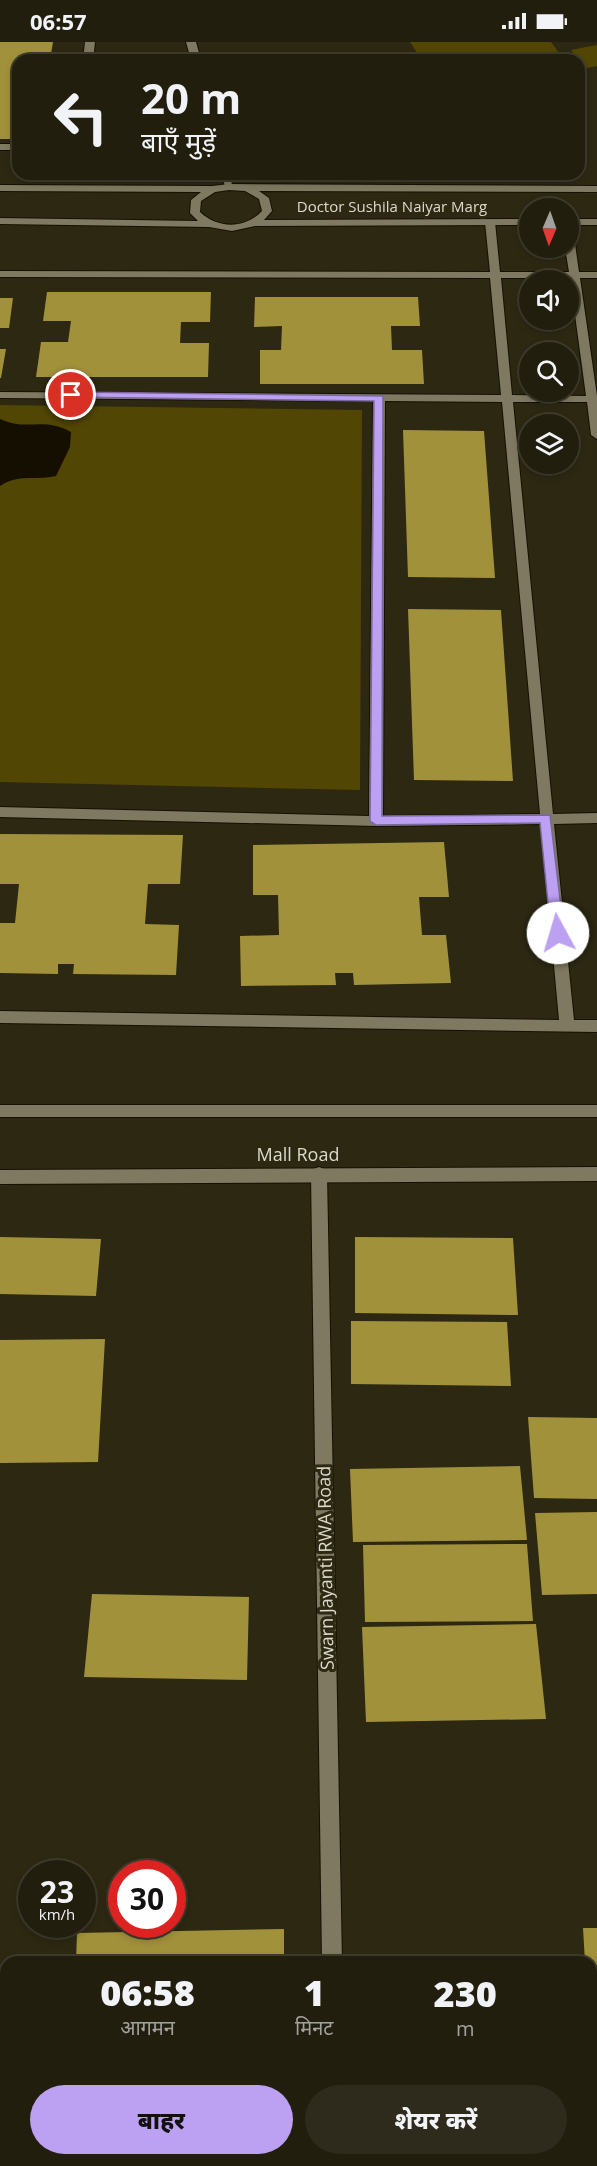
<!DOCTYPE html>
<html lang="hi">
<meta charset="utf-8">
<style>
body{margin:0;font-family:"Open Sans","Noto Sans Devanagari",sans-serif;background:#2e2b1c;color:#f1f3f6;height:100vh;display:flex;flex-direction:column;font-size:22px;white-space:nowrap}
*{box-sizing:border-box;margin:0}
p{font-size:20px;color:#a2a29e}
.icon{flex:none;width:33px;height:33px;fill:none;stroke:currentColor;stroke-width:2;stroke-linecap:round;stroke-linejoin:round}
.map{position:relative;flex:1;overflow:hidden}
.side{position:absolute;left:0px;top:1914px;width:597px;height:210px;display:flex;flex-direction:column;background:#221e0e;border-radius:18px 18px 0 0;box-shadow:0 3px 9px #0003,0 0 0 2px #3f3c2e}
.side>*{flex:none}
.guide{position:absolute;left:12px;top:12px;width:573px;height:126px;border-radius:18px;box-shadow:0 3px 9px #0003,0 0 0 2px #3f3c2e;background:#221e0e;color:#f1f3f6;overflow:hidden}
.needle{width:39px;rotate:182deg}
.fabs{position:absolute;left:519px;top:156px;display:grid;gap:12px}
.fabs a{display:grid;place-items:center;width:60px;height:60px;border-radius:50%;background:#221e0e;box-shadow:0 3px 9px #0003,0 0 0 2px #3f3c2e;font-size:30px}
.speed{position:absolute;left:18px;top:1818px;display:flex;gap:12px;font-size:30px;font-weight:700;text-align:center}
.speed>*{display:grid;place-content:center;width:78px;height:78px;border-radius:50%;background:#221e0e;box-shadow:0 3px 9px #0003,0 0 0 2px #3f3c2e;line-height:1}
.speed small{font-size:15px;font-weight:400}
.speed .limit{border:9px solid #d22;background:#fff;color:#111}
.pin{position:absolute;display:grid;place-items:center;width:51px;height:51px;color:#fff;margin:-26px;border:3px solid #fff;border-radius:50%;box-shadow:0 2px 6px #0007}
.me{position:absolute;width:66px;margin:-33px;rotate:354deg;stroke-linejoin:round;filter:drop-shadow(0 0 4px #0008)}
.turn{display:flex;align-items:center;gap:21px;height:126px;padding:0 30px;font-size:27px}
.turn .icon{width:78px;height:78px;stroke-width:2.5}
.turn b{display:block;font-size:42px;line-height:51px}
.eta{display:flex;justify-content:space-evenly;align-items:center;height:102px;text-align:center}
.eta b{font-size:36px;font-weight:800;line-height:42px}
.button{display:flex;gap:12px;margin-top:auto;padding:12px 30px}
.button a{flex:1;height:69px;border-radius:36px;background:#bca0f2;color:#111;font-size:24px;font-weight:800;line-height:69px;text-align:center}
.button a+a{background:#2e2b1c;color:#f1f3f6}
.status{display:flex;justify-content:space-between;align-items:center;height:42px;padding:0 30px;background:#221e0e;direction:ltr}
.status svg{height:16px;fill:currentColor}
.map>svg:first-child{display:block}
.green{fill:#524604}
.water{fill:#140f00}
.building{fill:#a2913b}
.lines{fill:none;stroke-linecap:round;stroke-linejoin:round}
.minor-casing{stroke:#151100;stroke-width:2}
.tertiary-casing{stroke:#151100;stroke-width:2}
.minor{fill:#7e7960;fill-rule:evenodd}
.tertiary{fill:#7e7960;fill-rule:evenodd}
.route{fill:#bca0f2;stroke:#7a689d;stroke-width:1.5}
.labels{text-anchor:middle;stroke-width:6;stroke-linejoin:round;paint-order:stroke}
.far-street-label{font-size:15px;fill:#dcdacc;stroke:#2d2812}
.street-label{font-size:18px;fill:#dcdacc;stroke:#2d2812}
</style>
<div class="status"><b>06:57</b><svg viewBox="0 0 49 12"><path d="M0 12V9h3v3zM5 12V6h3v6zM10 12V3h3v9zM15 12V0h3v12zM26 1h20v11H26zM47 4h2v5h-2z"/></svg></div>
<div class="map">
<svg width="597" height="2124" viewBox="0 0 597 2124">
<rect width="100%" height="100%" fill="#2d2812"/>
<!-- green -->
<path class="green" d="M410 0H551L564 18H422Z
M597 3V24L583 27 571 8Z
M0 363 362 368 360 748 0 740Z"/>
<!-- water -->
<path class="water" d="M0 377C27 390 43 374 71 390L70 405 56 434C33 439 20 431 0 444Z"/>
<!-- building -->
<path class="building" d="M0 0H53L50 18H18V97H0Z
M47 250H211L210 280H181L180 301H209L208 335H36L41 300H68L71 279H43Z
M255 255H418L420 284H391L392 308H422L424 342H260V308H281L282 284 254 285Z
M0 256H13L9 286H0Z
M0 307H6L1 336H0Z
M403 388 484 389 495 536 408 535Z
M408 567 501 568 513 739 414 738Z
M0 792 183 793 180 842H148L145 882 179 883 176 933 73 932 74 922H58V932L0 931V881H15L19 842H0Z
M444 800 449 855H419L422 893H446L451 941 354 943 353 931H335L336 943 241 944 240 894 279 893 278 853H253V803Z
M0 1195 101 1197 96 1254 0 1252Z
M355 1195 513 1196 518 1273 355 1271Z
M351 1279 507 1280 511 1344 351 1342Z
M105 1297 98 1420 0 1421V1298Z
M528 1375 597 1376V1457L534 1456Z
M520 1424 527 1498 353 1500 350 1427Z
M597 1470V1552L542 1553 535 1471Z
M527 1502 533 1579 365 1580 363 1503Z
M92 1552 249 1555 247 1638 84 1635Z
M536 1582 546 1677 366 1680 362 1585Z
M583 1886H597V2014H591V1920H585Z
M284 1887V1920H76L77 1891Z
M39 2118H258V2124H39Z"/>
<g class="lines">
<defs>
<path id="minor" d="M85 0H95L93 18H83Z
M186 0H196L201 18H191Z
M0 102H18V108H0Z
M221 132H231L232 147H226Z
M490 177 495 180 500 230H569L565 206H568V185L573 188 579 230H597V236H580L597 354V397L591 393 587 360H513L553 772 597 771V781L554 782 574 978H597V990L0 981V969L559 978 541 782 376 784 0 775V765L369 774 373 359 0 356V350L501 353 490 236 0 235V229L490 230 485 180ZM501 236H570L586 354 512 353ZM385 359 502 360 540 772 383 774Z
M319 1125 324 1127 327 1132 342 1920H322L311 1132 314 1127Z
M325 2118H345L346 2124H326Z"/>
<path id="tertiary" d="M229 142 597 144V150L259 149 269 156 272 169 264 178 530 177V183L255 184 232 189 209 185 0 182V176L198 179 190 171 191 158 201 150 0 149V143L212 144ZM229 148 245 149 259 157 262 169C245 187 218 187 200 170L201 159 215 150Z
M568 177H597V183H568Z
M0 1063H597V1075H0Z
M597 1125V1139L0 1142V1128Z"/>
</defs>
<!-- minor casing -->
<use href="#minor" class="minor-casing"/>
<!-- tertiary casing -->
<use href="#tertiary" class="tertiary-casing"/>
<!-- minor -->
<use href="#minor" class="minor"/>
<!-- tertiary -->
<use href="#tertiary" class="tertiary"/>
</g>
<!-- route -->
<path class="route" d="M71 350 383 354 382 774 550 773 564 891 562 895H553L551 891 540 781 376 783 370 779 374 359 68 355V351Z"/>
<g class="labels">
<!-- far-street labels -->
<g class="far-street-label">
<text x="392" y="170">Doctor Sushila Naiyar Marg</text>
</g>
<!-- street labels -->
<g class="street-label">
<text x="298" y="1119">Mall Road</text>
<text transform="translate(326 1526) rotate(-91)" y="6">Swarn Jayanti RWA Road</text>
</g>
</g>
</svg>
<div class="fabs">
<a><svg class="needle" viewBox="-14 -14 28 28"><path d="M0-13l5 13h-10z" fill="#e53935"/><path d="M0 13l5-13h-10z" fill="#a2a29e"/></svg></a>
<a><svg class="icon" aria-label="sound" viewBox="0 0 24 24"><path d="M4 9h4l5-4v14l-5-4H4zM17 9q2 3 0 6"/></svg></a>
<a><svg class="icon" aria-label="search" viewBox="0 0 24 24"><circle cx="10" cy="10" r="6"/><path d="M15 15l6 6"/></svg></a>
<a><svg class="icon" aria-label="layers" viewBox="0 0 24 24"><path d="M12 4l9 5-9 5-9-5zM3 14l9 5 9-5"/></svg></a>
</div>
<div class="speed"><div>23<small>km/h</small></div><div class="limit">30</div></div>
<div class="pin" style="left:71px;top:353px;background:#d93025"><svg class="icon" aria-label="arrive" viewBox="0 0 24 24"><path d="M6 21V4h12l-3 4 3 4H6"/></svg></div>
<svg class="me" style="left:558px;top:891px" viewBox="-20 -20 40 40"><circle r="19" fill="#fff"/><path d="M0-13L10 11 0 6-10 11z" fill="#bca0f2"/></svg>
<div class="guide">
<div class="turn"><svg class="icon" aria-label="left" viewBox="0 0 24 24"><path d="M17 20v-9H6M10 6l-5 5 5 5"/></svg><div><b>20 m</b>बाएँ मुड़ें</div></div>
</div>
<section class="side">
<div class="eta">
<div><b>06:58</b><p>आगमन</p></div>
<div><b>1</b><p>मिनट</p></div>
<div><b>230</b><p>m</p></div>
</div>
<div class="button"><a>बाहर</a><a>शेयर करें</a></div>
</section>
</div>
